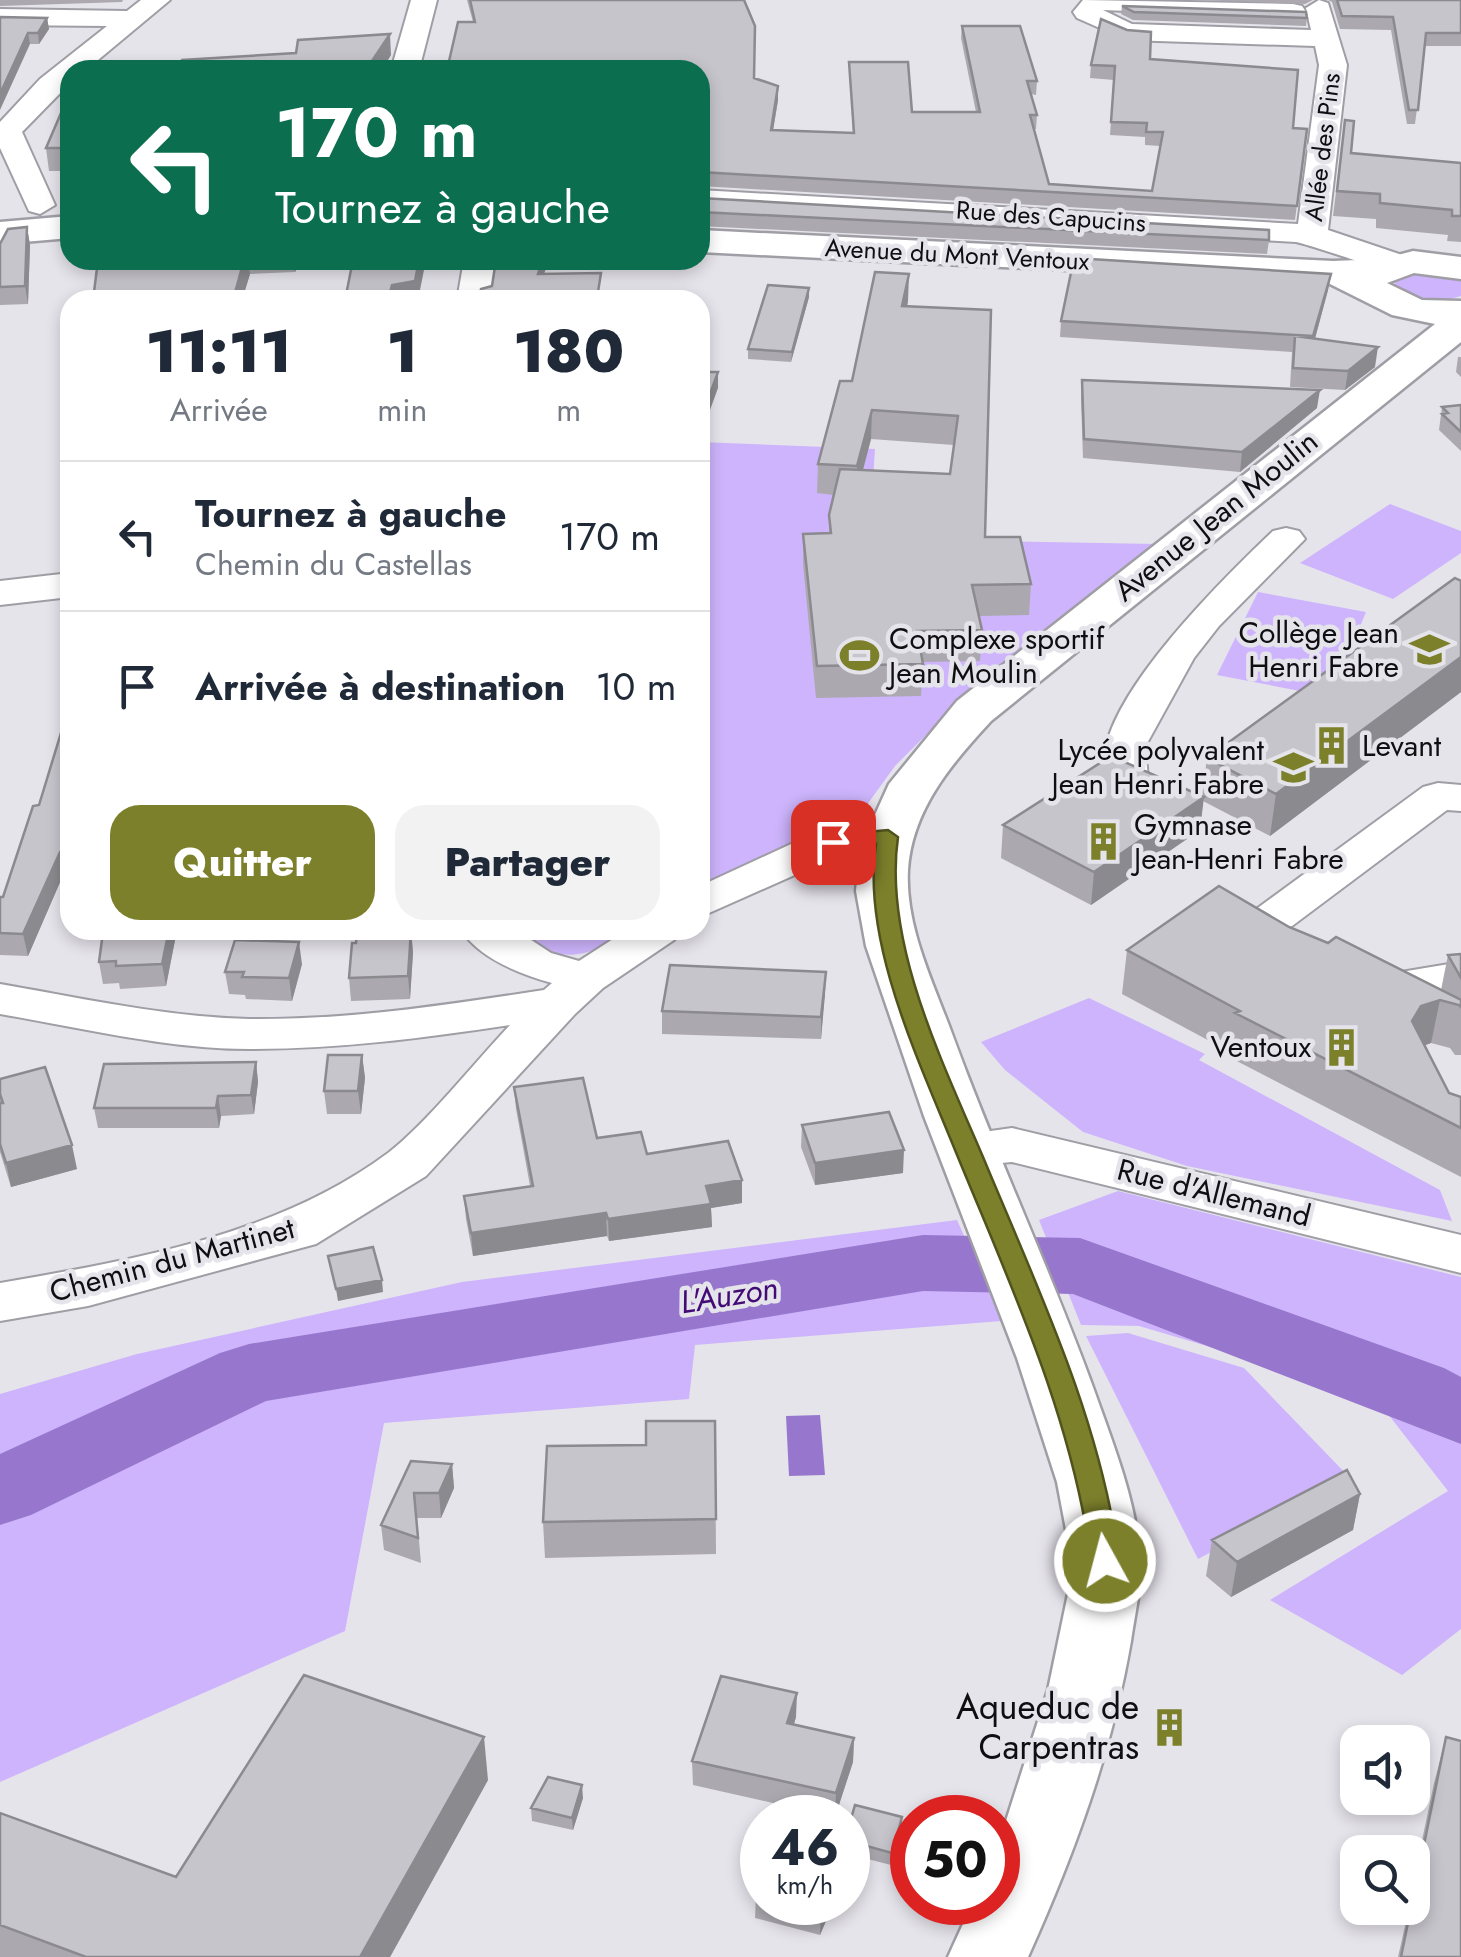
<!DOCTYPE html>
<html lang="fr">
<meta charset="utf-8">
<style>
body{margin:0;font-family:Jost,sans-serif;background:#f2f2f3;color:#1f2937;height:100vh;display:flex;flex-direction:column;font-size:38px;white-space:nowrap}
*{box-sizing:border-box;margin:0}
p{font-size:32px;color:#747a83}
.icon{flex:none;width:55px;height:55px;fill:none;stroke:currentColor;stroke-width:2;stroke-linecap:round;stroke-linejoin:round}
.map{position:relative;flex:1;overflow:hidden}
.details{position:absolute;left:60px;top:290px;width:650px;height:650px;display:flex;flex-direction:column;background:#fff;border-radius:30px;box-shadow:0 5px 15px #0003}
.details>*{flex:none}
.top-card{position:absolute;left:60px;top:60px;width:650px;height:210px;border-radius:30px;box-shadow:0 5px 15px #0003;background:#0b6e4f;color:#fff;overflow:hidden}
.fabs{position:absolute;left:1340px;top:1725px;display:grid;gap:20px}
.fabs a{display:grid;place-items:center;width:90px;height:90px;border-radius:20px;background:#fff;box-shadow:0 5px 15px #0003;font-size:50px}
.speed{position:absolute;left:740px;top:1795px;display:flex;gap:20px;font-size:50px;font-weight:700;text-align:center}
.speed>*{display:grid;place-content:center;width:130px;height:130px;border-radius:50%;background:#fff;box-shadow:0 5px 15px #0003;line-height:1}
.speed small{font-size:25px;font-weight:400}
.speed .limit{border:15px solid #d22;background:#fff;color:#111}
.pin{position:absolute;display:grid;place-items:center;width:85px;height:85px;color:#fff;margin:-42px;border-radius:20px;box-shadow:0 5px 15px #0006}
.me{position:absolute;width:110px;margin:-55px;rotate:353deg;stroke-linejoin:round;filter:drop-shadow(0 0 8px #0008)}
.turn{display:flex;align-items:center;gap:35px;height:210px;padding:0 50px;font-size:45px}
.turn .icon{width:130px;height:130px;stroke-width:2.5}
.turn b{display:block;font-size:70px;line-height:85px}
.eta{display:flex;justify-content:space-evenly;align-items:center;height:170px;text-align:center}
.eta b{font-size:60px;font-weight:800;line-height:70px}
.cta{display:flex;gap:20px;margin-top:auto;padding:20px 50px}
.cta a{flex:1;height:115px;border-radius:30px;background:#7c802b;color:#fff;font-size:40px;font-weight:800;line-height:115px;text-align:center}
.cta a+a{background:#f2f2f3;color:#1f2937}
ul{padding:0;list-style:none}
li{display:flex;align-items:center;gap:30px;height:150px;padding:0 50px;border-top:2px solid #e0e1e3}
li div{flex:1}
li b{display:block;font-size:38px}
li em{font-style:normal}
.map>svg:first-child{display:block}
.green{fill:#cdb4fc}
.water{fill:#9777cd}
.lines{fill:none;stroke-linecap:round;stroke-linejoin:round}
.river{fill:#9777cd;fill-rule:evenodd}
.street-casing{stroke:#a09ea5;stroke-width:4}
.secondary-casing{stroke:#a09ea5;stroke-width:5}
.street{fill:#fff;fill-rule:evenodd}
.secondary{fill:#fff;fill-rule:evenodd}
.wall{fill:#aba9af;fill-rule:evenodd}
.shaded-wall{fill:#8b8a8f}
.building{fill:#c7c5cc;stroke:#8b8a8f;stroke-width:2.5}
.route{fill:#7c802b;stroke:#51531c;stroke-width:2.5}
.labels{text-anchor:middle;stroke-width:9;stroke-linejoin:round;paint-order:stroke}
.far-street-label{font-size:25px;fill:#0f0e11;stroke:#e6e4eb}
.street-label{font-size:30px;fill:#0f0e11;stroke:#e6e4eb}
.poi-label{font-size:30px;fill:#0f0e11;stroke:#e6e4eb;text-anchor:end}
.water-label{font-size:32px;font-style:italic;fill:#430b76;stroke:#e6e4eb}
.near-poi-label{font-size:35px;fill:#0f0e11;stroke:#e6e4eb;text-anchor:end}
</style>
<div class="map">
<svg width="1461" height="1957" viewBox="0 0 1461 1957">
<rect width="100%" height="100%" fill="#e6e4eb"/>
<!-- green -->
<path class="green" d="M1407 272 1461 280V296C1440 303 1405 304 1394 282Z
M700 442 875 449 869 539 1157 544 943 718 895 766 856 820 700 889Z
M1390 504 1461 531V553L1393 599 1300 563Z
M1258 592 1366 612 1331 697 1217 675Z
M507 930H635C578 961 564 965 507 930Z
M1089 998 1205 1054 1199 1060 1440 1190 1452 1221 1187 1166 1083 1132 1005 1070 981 1042Z
M1118 1191 1461 1277V1629L1402 1675 1270 1600 1448 1491 1373 1395 1139 1326 1081 1325 1039 1220Z
M957 1220 1002 1321 695 1345 689 1399 384 1423 345 1631 0 1782V1394L137 1354 462 1282Z
M1128 1333 1244 1368 1350 1478 1198 1559 1086 1336Z"/>
<!-- water -->
<path class="water" d="M820 1415 825 1475 789 1476 786 1416Z"/>
<g class="lines">
<!-- river -->
<path class="river" d="M923 1235 1080 1238 1444 1368 1461 1377V1444L1073 1294 923 1291 266 1401 31 1515 0 1525V1454L220 1353 249 1344Z"/>
<defs>
<path id="street" d="M141 0H170L86 70H70V83L22 132 55 205 40 214 29 211 0 148V122L40 79 107 26 0 25V9L127 11Z
M411 0H437L419 70H391Z
M1083 0 1293 4 1302 6 1306 12 1302 18 1103 10 1132 24 1311 30 1306 8 1319 0 1328 3 1347 65 1328 230 1408 257 1413 264 1408 271C1389 275 1323 248 1296 242L700 208V190L1298 224 1319 65 1315 46 1127 40 1077 18 1073 12Z
M464 260H496L489 300H457Z
M1286 528 1299 531 1305 539 1219 626 1194 658 1145 747 1148 778 1141 787 1126 791 1111 787C1069 726 1230 572 1273 531Z
M70 573V597L0 605V581Z
M1438 783 1461 785V811L1447 810 1276 938 1260 942 1244 938 1237 928 1244 918 1423 787Z
M888 824 904 828 910 837 904 846 842 854 700 917V886L817 832Z
M461 930H516L551 953 579 961 627 930H681L674 940 603 988 575 1014 426 1176 316 1244 88 1306 0 1321V1283C133 1260 278 1235 388 1153 426 1124 475 1062 510 1025 424 1038 338 1049 250 1049 167 1049 82 1028 0 1014V984C82 998 165 1017 249 1019 348 1020 446 1005 544 990L552 983C520 974 480 959 461 930Z
M1461 962V992L1400 1000 1383 995 1376 985 1383 975Z
M1012 1128 1461 1235V1273L1012 1162 966 1166 948 1161 940 1149 948 1137Z"/>
<path id="secondary" d="M70 216V238L0 244V222Z
M700 230 1333 261 1383 259 1413 251 1461 257V279L1414 273 1387 283 1422 300 1461 301V342L991 721C951 764 912 810 908 870 905 925 932 980 951 1031 995 1152 1050 1269 1094 1390 1113 1444 1136 1500 1140 1558 1142 1586 1135 1613 1131 1641 1112 1751 1074 1855 1028 1957H948L973 1902H998V1846L1048 1690 1068 1594V1540L1057 1482 1017 1358 924 1116 866 946 856 891 860 848 889 784 957 701 1435 324 1392 315 1328 283 700 252Z"/>
</defs>
<!-- street casing -->
<use href="#street" class="street-casing"/>
<!-- secondary casing -->
<use href="#secondary" class="secondary-casing"/>
<!-- street -->
<use href="#street" class="street"/>
<!-- secondary -->
<use href="#secondary" class="secondary"/>
</g>
<!-- wall -->
<path class="wall" d="M0 0H123L122 2 0 6Z
M467 0H744L754 79 778 86V100L773 130 853 133 849 62 912 112H976L961 38 962 26 1037 81 1036 95 1031 94 1037 115 1036 129H1034L1049 184 1152 191 1160 146 1145 145V137L1110 135 1114 80 1090 78 1091 65 1150 59 1293 128 1307 129 1295 220 700 186V70L473 22Z
M1196 0H1313L1305 4Z
M1328 0H1461V46H1425L1415 124H1407L1391 30 1340 29 1332 2Z
M1122 6 1307 18 1306 26 1133 20 1121 14Z
M0 17 47 18 49 29 39 44H30Z
M70 92V201L65 196 62 171H49L46 148Z
M1345 120 1351 153 1461 163V242L1447 241 1448 235 1376 228V219L1333 216Z
M700 198 1269 240 1267 254 700 226Z
M27 227 30 245 28 304 0 305V244Z
M98 260H302L295 272 250 274 242 300H93Z
M1331 274 1328 290 1315 339 1375 367 1345 390 1290 387 1292 352 1060 337 1061 321Z
M809 288V297L791 362 748 359V349Z
M908 301 907 307 991 310 985 537 1031 584 1029 615 979 616 982 630 980 661 923 662 921 696 816 698 803 564V534L829 533V515L834 495 817 493 818 464 852 381ZM871 439 954 445 950 474 863 470Z
M1458 357H1461V377L1456 372Z
M1082 380 1317 408 1240 472 1083 458 1081 399Z
M1461 405V451L1439 430 1442 407Z
M1461 581V692L1270 836 1203 801 1200 830 1091 905 1001 858 1003 825 1202 796 1207 758Z
M70 722V873H64L28 956 0 955V897H3Z
M1289 927 1441 990 1448 955 1461 954V1055H1455L1450 1048 1431 1043 1425 1045 1449 1093 1461 1128V1177L1229 1057 1230 1052 1122 994 1127 950Z
M177 930 166 986 120 989 119 983 103 984 99 962Z
M411 930 413 953 410 999 351 1001 349 978 356 943Z
M302 964 292 1001 246 999 245 995 229 994 225 972Z
M826 972 821 1039 662 1034V1011Z
M362 1055 365 1078 361 1114H327L324 1091Z
M256 1062 258 1082 254 1114 221 1116 219 1128H98L94 1108Z
M0 1079 77 1169 11 1187 0 1152Z
M514 1087 597 1138 742 1180V1203L711 1208 712 1227 609 1241 607 1236 473 1256 466 1219 464 1196 530 1186 516 1109Z
M802 1125 903 1173 815 1185 801 1147Z
M715 1421 716 1554 545 1558 543 1522 646 1445Z
M411 1461 452 1464 454 1488 441 1518H417L421 1563 384 1550 381 1525Z
M1360 1494 1353 1530 1231 1597 1206 1576 1212 1540Z
M796 1717 794 1724 854 1738 853 1762 835 1817 693 1785 692 1761Z
M1446 1737 1461 1957H1398L1409 1908H1412V1888L1434 1783Z
M488 1780 390 1957H0V1813L176 1877Z
M583 1798 573 1830 532 1821 531 1808Z
M902 1817 901 1829 891 1865 848 1854V1829Z
M762 1877V1902H834L820 1935 755 1918 756 1894Z"/>
<!-- shaded-wall -->
<path class="shaded-wall" d="M47 18 49 29 39 44 38 33Z
M28 33 30 44 0 110V94Z
M390 34 391 55 382 70H366Z
M778 86V100L771 143V130Z
M27 227 30 245 28 304 25 286Z
M244 260H248L250 274 242 300H233Z
M293 260H302L295 272Z
M419 260H426L418 300H388L392 285Z
M543 260H549L539 288 538 274Z
M909 274 908 301 901 334 902 306Z
M1331 274 1328 290 1311 353 1313 336Z
M809 288V297L791 362 792 352Z
M1378 347 1375 367 1345 390 1348 371Z
M718 372V388L702 432V416Z
M1320 390 1317 408 1240 472 1242 452Z
M872 410 871 439 856 496 857 466Z
M1461 657V692L1270 836 1276 794Z
M1204 797 1200 830 1091 905 1094 872Z
M70 840V872L66 851Z
M60 852 64 873 28 956 23 934Z
M169 930H177L166 986 162 964Z
M411 930 413 953 410 999 408 976Z
M299 942 302 964 292 1001 289 978Z
M826 972 825 995 821 1039V1017Z
M1440 1000 1431 1043 1412 1050V1021L1421 1006Z
M362 1055 365 1078 361 1114 358 1091Z
M256 1062 258 1082 254 1114 251 1095Z
M218 1096 221 1116 219 1128 216 1108Z
M72 1145 77 1169 11 1187 6 1163Z
M904 1150 903 1173 815 1185V1163Z
M742 1180V1203L711 1208 712 1227 609 1241 608 1219 706 1186Z
M606 1213 607 1236 473 1256 471 1233Z
M382 1280 383 1292 338 1301 336 1289Z
M452 1464 454 1488 441 1518 439 1493Z
M1360 1494 1353 1530 1231 1597 1237 1562Z
M797 1693 796 1717 787 1747V1723Z
M484 1737 488 1780 390 1957H360Z
M854 1738 853 1762 835 1817 836 1793Z
M582 1785 583 1798 573 1830 572 1818Z
M902 1817 901 1829 891 1865 892 1853Z
M824 1902H834L820 1935 821 1910Z"/>
<!-- building -->
<path class="building" d="M470 0H744L755 26 754 78 778 86 771 130 854 133 849 62H908L912 112H980L962 26H1020L1037 81H1027L1037 115H1030L1049 184 1152 191 1163 132H1146L1147 123 1111 122 1115 66 1091 65 1101 19 1127 30 1151 32 1150 59 1298 70 1293 128 1307 129 1297 206 700 172V70H447L458 22H475Z
M1337 0H1461V33H1426L1418 110H1409L1393 17 1342 16Z
M1122 6 1306 12 1307 18 1134 12Z
M0 17 47 18 38 33H28L0 94Z
M390 34 366 70H80L82 64H180L182 60 296 53 298 40Z
M70 92V181L62 173 67 148H46Z
M1345 120 1354 121 1351 153 1461 163V216H1452V210L1380 203V194L1337 191Z
M700 198 1269 230V240L700 212Z
M27 227 25 286 0 287V244L8 229Z
M1074 258 1331 274 1313 336 1061 321Z
M98 260H244L233 300H93Z
M353 260H419L415 281 392 285 388 300H345Z
M496 260H543L538 274 601 273 598 292 693 296 692 300H478L481 289 492 286Z
M875 272 909 274 902 306 991 310 985 537H1020L1031 584 972 585 982 630 917 631 923 664 817 666 803 534 831 533 829 515 840 469 950 474 958 416 872 410 857 466 818 464 840 381H852Z
M768 285 809 288 792 352 748 349Z
M1295 336 1378 347 1348 371 1293 368Z
M700 372H718L702 416H700Z
M1082 380 1320 390 1242 452 1084 439Z
M1461 405V432L1442 414 1448 413 1442 407Z
M1455 578 1461 581V657L1276 794 1207 758Z
M70 722V840L66 851 60 852 23 934 0 933V897H3L33 806 39 805 64 723Z
M1111 756 1204 797 1094 872 1003 825Z
M1219 886 1289 927 1328 943 1336 937 1461 1000V1007L1459 1005 1440 1000 1421 1006 1412 1021 1449 1093 1461 1097V1128L1235 1013 1240 1011 1127 950Z
M123 930H169L162 964 116 966V961L99 962 103 932 123 931Z
M363 930H411L408 976 349 978 352 943H356L357 932H362Z
M235 940 299 942 289 978 242 977 244 972H225Z
M1461 954V978L1448 955Z
M670 965 826 972 821 1017 662 1011Z
M328 1055H362L358 1091H324Z
M256 1062 251 1095 218 1096 216 1108H94L104 1064Z
M45 1067 72 1145 6 1163 0 1144V1103H3L0 1094V1079Z
M583 1078 597 1138 641 1132 647 1154 728 1141 742 1180 706 1186 711 1204 608 1219 606 1213 471 1233 464 1196 533 1186 514 1087Z
M889 1112 904 1150 815 1163 802 1125Z
M373 1247 382 1280 336 1289 328 1256Z
M646 1421H715L716 1519 543 1522 547 1446 646 1445Z
M411 1461 452 1464 439 1493H414L418 1538 381 1525Z
M1347 1470 1360 1494 1237 1562 1212 1540Z
M304 1675 484 1737 360 1957H86L0 1925V1813L176 1877Z
M721 1676 797 1693 787 1723 854 1738 836 1793 692 1761Z
M1446 1737 1461 1741V1957H1401Z
M548 1777 582 1785 572 1818 531 1808Z
M855 1805 902 1817 892 1853 848 1841V1829Z
M762 1877V1895L756 1894Z
M790 1902H824L821 1910Z"/>
<!-- route -->
<path class="route" d="M888 830 898 837C883 942 942 1061 983 1157 1037 1287 1101 1420 1119 1561L1115 1569H1095L1091 1561C1073 1418 1009 1282 955 1150 919 1061 861 941 876 844L833 848 823 842 833 835Z"/>
<!-- icons -->
<defs>
<symbol id="school-bare" viewBox="-9 -9 18 18"><path d="M0-5L7-2L0 1L-7-2ZM-4 1L0 2.5L4 1V4Q0 6-4 4Z" fill="#7c802b" stroke="#e6e4eb" stroke-width="2.5" paint-order="stroke"/></symbol>
<symbol id="stadium-bare" viewBox="-9 -9 18 18"><path d="M0-5a6.5 5 0 1 0 0 10a6.5 5 0 1 0 0-10ZM-3.5-1.8h7v3.6h-7Z" fill="#7c802b" stroke="#e6e4eb" stroke-width="2.5" paint-order="stroke"/></symbol>
<symbol id="building-bare" viewBox="-9 -9 18 18"><path d="M-4-6H4V6H1V3H-1V6H-4ZM-2.5-4.3h1.7v1.8h-1.7ZM.8-4.3h1.7v1.8H.8ZM-2.5-1h1.7V.8h-1.7ZM.8-1h1.7V.8H.8Z" fill="#7c802b" stroke="#e6e4eb" stroke-width="2.5" paint-order="stroke"/></symbol>
</defs>
<g fill-rule="evenodd">
<use href="#school-bare" x="1402" y="622" width="55" height="55"/>
<use href="#stadium-bare" x="832" y="628" width="55" height="55"/>
<use href="#building-bare" x="1304" y="718" width="55" height="55"/>
<use href="#school-bare" x="1266" y="740" width="55" height="55"/>
<use href="#building-bare" x="1076" y="814" width="55" height="55"/>
<use href="#building-bare" x="1314" y="1020" width="55" height="55"/>
<use href="#building-bare" x="1142" y="1700" width="55" height="55"/>
</g>
<g class="labels">
<!-- far-street labels -->
<g class="far-street-label">
<text transform="translate(1322 147) rotate(-83)" y="9">Allée des Pins</text>
<text transform="translate(1051 216) rotate(4)" y="9">Rue des Capucins</text>
<text transform="translate(957 254) rotate(3)" y="9">Avenue du Mont Ventoux</text>
</g>
<!-- street labels -->
<g class="street-label">
<text transform="translate(1216 516) rotate(-39)" y="10">Avenue Jean Moulin</text>
<text transform="translate(1214 1193) rotate(14)" y="10">Rue d'Allemand</text>
<text transform="translate(172 1260) rotate(-15)" y="10">Chemin du Martinet</text>
</g>
<!-- poi labels -->
<g class="poi-label">
<text x="1399" y="643">Collège Jean<tspan x="1399" dy="34">Henri Fabre</tspan></text>
<text x="889" y="649" text-anchor="start">Complexe sportif<tspan x="889" dy="34">Jean Moulin</tspan></text>
<text x="1362" y="756" text-anchor="start">Levant</text>
<text x="1264" y="760">Lycée polyvalent<tspan x="1264" dy="34">Jean Henri Fabre</tspan></text>
<text x="1134" y="835" text-anchor="start">Gymnase<tspan x="1134" dy="34">Jean-Henri Fabre</tspan></text>
<text x="1311" y="1057">Ventoux</text>
</g>
<!-- water labels -->
<g class="water-label">
<text transform="translate(729 1295) rotate(-9)" y="11">L'Auzon</text>
</g>
<!-- near-poi labels -->
<g class="near-poi-label">
<text x="1139" y="1719">Aqueduc de<tspan x="1139" dy="40">Carpentras</tspan></text>
</g>
</g>
</svg>
<div class="fabs">
<a><svg class="icon" aria-label="sound" viewBox="0 0 24 24"><path d="M4 9h4l5-4v14l-5-4H4zM17 9q2 3 0 6"/></svg></a>
<a><svg class="icon" aria-label="search" viewBox="0 0 24 24"><circle cx="10" cy="10" r="6"/><path d="M15 15l6 6"/></svg></a>
</div>
<div class="speed"><div>46<small>km/h</small></div><div class="limit">50</div></div>
<div class="pin" style="left:833px;top:842px;background:#d93025"><svg class="icon" aria-label="arrive" viewBox="0 0 24 24"><path d="M6 21V4h12l-3 4 3 4H6"/></svg></div>
<svg class="me" style="left:1105px;top:1561px" viewBox="-20 -20 40 40"><circle r="17" fill="#7c802b" stroke="#fff" stroke-width="3"/><path d="M0-11L8 9 0 5-8 9z" fill="#fff"/></svg>
<div class="top-card">
<div class="turn"><svg class="icon" aria-label="left" viewBox="0 0 24 24"><path d="M17 20v-9H6M10 6l-5 5 5 5"/></svg><div><b>170 m</b>Tournez à gauche</div></div>
</div>
<section class="details">
<div class="eta">
<div><b>11:11</b><p>Arrivée</p></div>
<div><b>1</b><p>min</p></div>
<div><b>180</b><p>m</p></div>
</div>
<ul>
<li><svg class="icon" aria-label="left" viewBox="0 0 24 24"><path d="M17 20v-9H6M10 6l-5 5 5 5"/></svg><div><b>Tournez à gauche</b><p>Chemin du Castellas</p></div><em>170 m</em></li>
<li><svg class="icon" aria-label="arrive" viewBox="0 0 24 24"><path d="M6 21V4h12l-3 4 3 4H6"/></svg><div><b>Arrivée à destination</b></div><em>10 m</em></li>
</ul>
<div class="cta"><a>Quitter</a><a>Partager</a></div>
</section>
</div>
